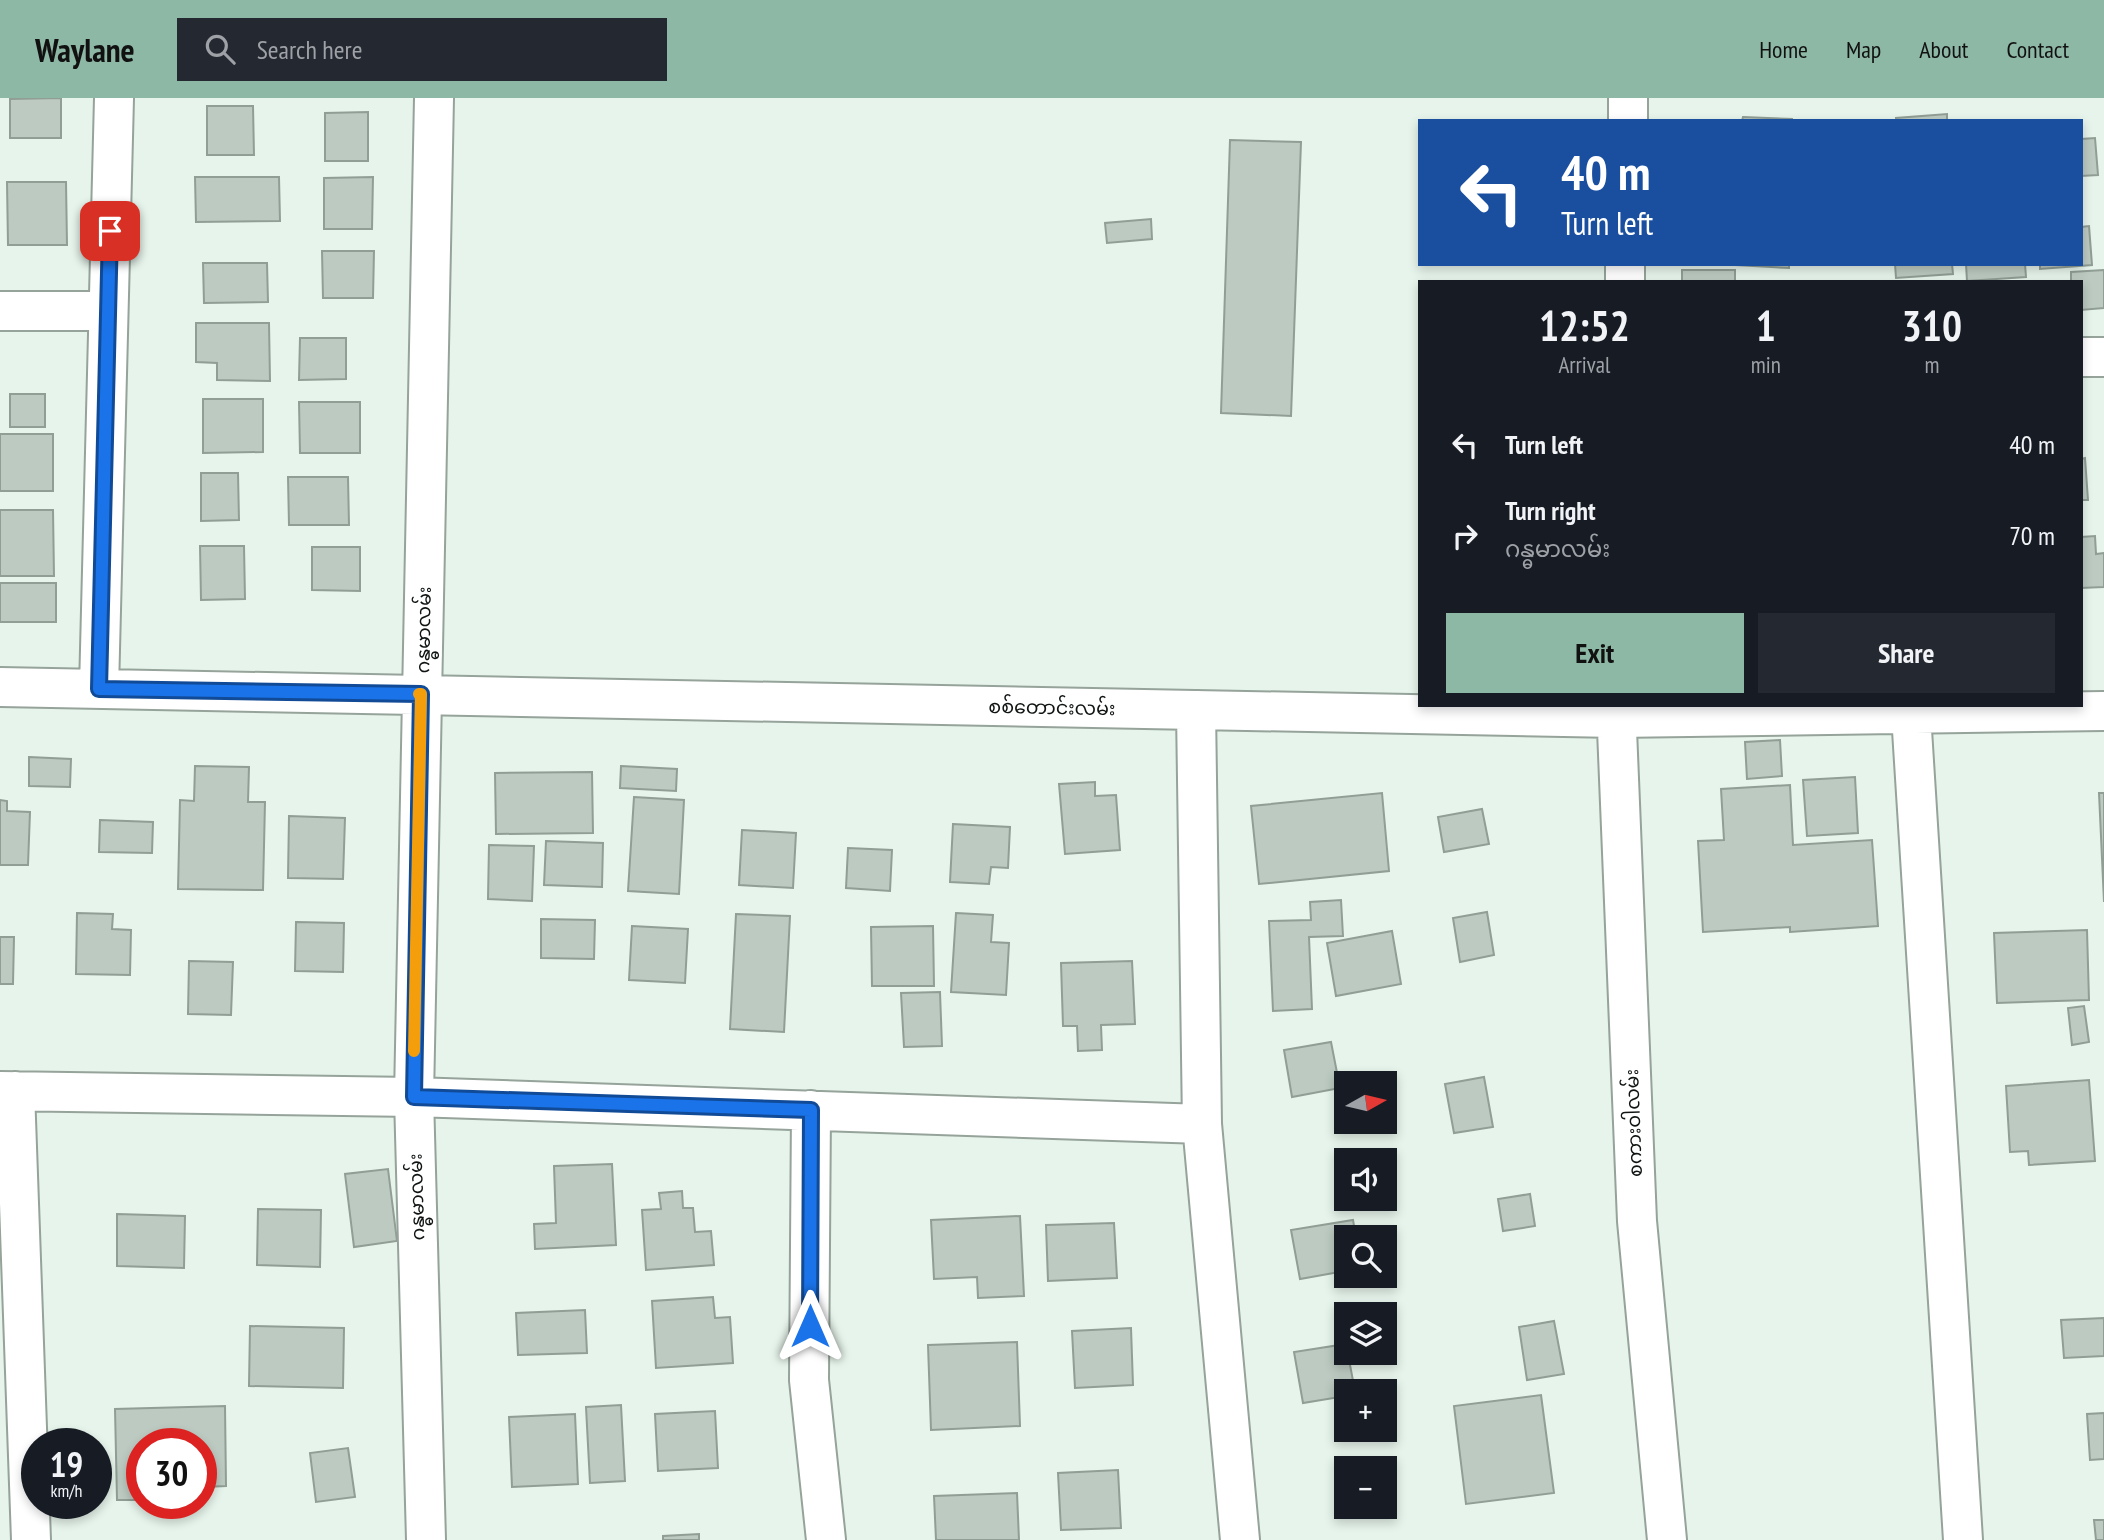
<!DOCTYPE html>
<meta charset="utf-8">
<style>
body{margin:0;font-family:"PT Sans Narrow","Noto Sans Myanmar",sans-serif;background:#242831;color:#f1f3f6;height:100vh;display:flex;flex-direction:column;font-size:26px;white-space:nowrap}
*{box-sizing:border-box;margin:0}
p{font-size:23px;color:#9ea1a6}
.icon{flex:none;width:38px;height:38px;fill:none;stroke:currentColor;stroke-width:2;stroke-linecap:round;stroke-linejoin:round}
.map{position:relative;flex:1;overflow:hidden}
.details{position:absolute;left:1418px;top:182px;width:665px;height:427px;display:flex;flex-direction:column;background:#171b24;border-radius:0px;box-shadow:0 4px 10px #0003}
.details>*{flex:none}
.top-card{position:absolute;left:1418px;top:21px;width:665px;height:147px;border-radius:0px;box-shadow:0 4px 10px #0003;background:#1a4fa0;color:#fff;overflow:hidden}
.needle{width:46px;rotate:82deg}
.controls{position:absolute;left:1334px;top:973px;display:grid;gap:14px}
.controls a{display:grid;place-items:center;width:63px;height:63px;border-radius:0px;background:#171b24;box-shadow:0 4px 10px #0003;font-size:35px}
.speed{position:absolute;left:21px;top:1330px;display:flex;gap:14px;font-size:35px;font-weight:700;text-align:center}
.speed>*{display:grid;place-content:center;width:91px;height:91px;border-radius:50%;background:#171b24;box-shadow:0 4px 10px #0003;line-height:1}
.speed small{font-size:18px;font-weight:400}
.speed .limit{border:10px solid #d22;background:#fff;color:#111}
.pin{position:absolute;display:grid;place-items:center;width:60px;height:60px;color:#fff;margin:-30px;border-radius:14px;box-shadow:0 4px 10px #0006}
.me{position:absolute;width:77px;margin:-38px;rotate:0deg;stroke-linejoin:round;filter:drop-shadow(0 0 5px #0008)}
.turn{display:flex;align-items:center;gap:24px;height:147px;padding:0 28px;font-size:32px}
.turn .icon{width:91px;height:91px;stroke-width:2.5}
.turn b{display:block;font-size:49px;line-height:60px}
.eta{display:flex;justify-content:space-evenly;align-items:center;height:119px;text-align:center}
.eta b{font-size:42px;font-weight:700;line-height:49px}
.action{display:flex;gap:14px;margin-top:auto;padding:14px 28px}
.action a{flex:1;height:80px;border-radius:0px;background:#8eb8a6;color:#111;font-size:28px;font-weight:700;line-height:80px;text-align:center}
.action a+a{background:#242831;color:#f1f3f6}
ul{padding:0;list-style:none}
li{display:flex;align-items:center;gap:21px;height:91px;padding:0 28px}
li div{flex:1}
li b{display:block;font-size:26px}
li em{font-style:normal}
header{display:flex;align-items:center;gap:42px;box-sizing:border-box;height:98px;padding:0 35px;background:#8eb8a6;color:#111}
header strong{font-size:33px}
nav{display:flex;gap:38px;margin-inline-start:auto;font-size:24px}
.search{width:490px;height:63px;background:#242831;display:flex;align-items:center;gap:18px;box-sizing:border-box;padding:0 24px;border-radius:0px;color:#9ea1a6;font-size:26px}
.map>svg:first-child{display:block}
.building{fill:#bccac1;stroke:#909e95;stroke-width:2}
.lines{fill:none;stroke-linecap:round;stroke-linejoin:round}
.minor-casing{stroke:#95a39a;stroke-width:42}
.minor{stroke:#fff;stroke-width:38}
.route-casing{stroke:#114b97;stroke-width:18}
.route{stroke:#1a73e8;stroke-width:12}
.slow{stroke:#f59e0b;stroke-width:12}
.labels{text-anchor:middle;stroke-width:5;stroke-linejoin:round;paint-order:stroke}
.street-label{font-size:19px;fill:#0f1411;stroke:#fff}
</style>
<header>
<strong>Waylane</strong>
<div class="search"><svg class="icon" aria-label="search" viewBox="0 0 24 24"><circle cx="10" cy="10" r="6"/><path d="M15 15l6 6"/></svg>Search here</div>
<nav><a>Home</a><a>Map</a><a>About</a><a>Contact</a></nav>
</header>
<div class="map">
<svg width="2104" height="1442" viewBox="0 0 2104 1442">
<rect width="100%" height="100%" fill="#e6f4eb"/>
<!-- building -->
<path class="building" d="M61 0V40H10V1Z
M207 8H253L254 57H207Z
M368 14V63H325V15Z
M1947 16V23H1896V20Z
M1743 19 1792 21V23H1742Z
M2095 40 2098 77 2081 78V41Z
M1230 42 1301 44 1291 318 1221 315Z
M195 79H279L280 123 196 124Z
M373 79 372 131H324V80Z
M7 84H66L67 147H8Z
M1151 121 1152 141 1107 145 1105 125Z
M2089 128 2092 167 2040 171V166H2081V129Z
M322 153H374L373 200H323Z
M203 165H267L268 204 204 205Z
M1717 166H1789V170Z
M1895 166H1952L1953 176 1896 180Z
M1966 166H2025L2026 179 1967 183Z
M1682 172H1735V184H1682Z
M2104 172V210L2081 212V184H2071V174Z
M196 225H269L270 283 217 282V265L196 264Z
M300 240H346V281L299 282Z
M10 296H45V329H10Z
M203 301H263V354L203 355Z
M299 304H360V355H300Z
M0 336H53V393H0Z
M2085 360 2088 402H2081V361Z
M201 375H238L239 422 201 423Z
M288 379H348L349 427H289Z
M0 412H53L54 478H0Z
M2095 438 2096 456 2104 455V489L2081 490V439Z
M200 448H244L245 501 201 502Z
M312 449H360V493L312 492Z
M0 485H56V524H0Z
M1780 642 1782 678 1747 681 1745 644Z
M29 659 71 661 70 689 29 688Z
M195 668 249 669 248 704H265L263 792 178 791 180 702 194 703Z
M621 668 677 671 676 693 620 690Z
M592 674 593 735 496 736 495 675Z
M1855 679 1858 735 1807 738 1803 682Z
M1095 684V698L1116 697 1120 752 1065 756 1059 686Z
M1790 687 1793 747 1872 742 1878 828 1790 834V829L1703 834 1698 743 1724 742 1721 691Z
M1382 695 1389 773 1259 786 1251 708Z
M2099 695H2104V804Z
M634 699 684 702 679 796 628 793Z
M0 702 7 703V713L30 714 28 767H0Z
M1482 711 1489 746 1444 754 1438 719Z
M289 718 345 720 343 781 288 780Z
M100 722 153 724 152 755 99 754Z
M953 726 1010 729 1008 770 991 769 989 786 950 784Z
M742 732 796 735 793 790 739 787Z
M546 743 603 745 602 789 544 787Z
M489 747 534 748 532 803 488 801Z
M848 750 892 752 890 793 846 790Z
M1341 802 1343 838 1309 839 1312 911 1273 913 1269 823 1311 822 1310 804Z
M1487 814 1494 857 1460 864 1453 820Z
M77 815 113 816 112 831 131 832 130 877 76 876Z
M956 815 993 817 991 844 1009 845 1006 897 951 894Z
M736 816 790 818 784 934 730 931Z
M541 821 595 822 594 861 541 860Z
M296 824 344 825 343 874 295 873Z
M632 828 688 831 685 885 629 882Z
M933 828 934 888H872L871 829Z
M2087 832 2089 902 1997 905 1994 835Z
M1392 833 1401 886 1336 898 1327 845Z
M0 839H14L13 886H0Z
M189 863 233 864 231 917 188 916Z
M1132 863 1135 926 1101 927 1102 952 1078 953 1077 928H1063L1061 865Z
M940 894 942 948 904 949 901 895Z
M2084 908 2089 944 2072 947 2068 910Z
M1331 944 1340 990 1292 999 1284 952Z
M1484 979 1493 1029 1454 1035 1445 986Z
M2089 982 2095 1063 2029 1067 2028 1053 2010 1054 2006 988Z
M612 1066 616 1147 535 1151 534 1126 556 1125 554 1068Z
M388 1071 397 1143 354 1149 345 1076Z
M682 1093 683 1110H693L695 1134 711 1133 714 1167 646 1172 642 1112 661 1111 659 1095Z
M1530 1096 1535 1128 1503 1133 1498 1101Z
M258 1111 321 1112 320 1169 257 1167Z
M117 1116 185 1118 184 1170 117 1168Z
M1020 1118 1024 1198 978 1200 977 1179 934 1181 931 1122Z
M1353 1122 1356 1139 1340 1142 1345 1173 1300 1181 1291 1132Z
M1114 1125 1117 1180 1048 1183 1046 1127Z
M713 1199 715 1220 730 1219 733 1265 656 1270 652 1203Z
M585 1212 587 1255 518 1257 516 1215Z
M2104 1220V1258L2064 1260 2061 1222Z
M1554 1223 1564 1276 1527 1282 1519 1229Z
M250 1228 344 1230 343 1290 249 1288Z
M1131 1230 1133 1287 1075 1290 1072 1233Z
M1017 1244 1020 1328 931 1332 928 1247Z
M1346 1246 1355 1293H1346V1298L1303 1305 1294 1254Z
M1541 1297 1554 1395 1466 1406 1454 1308Z
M621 1307 625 1383 590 1385 586 1309Z
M225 1308 226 1388 204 1389V1401H201V1346H142V1402H117L115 1311Z
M715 1313 718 1370 658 1373 655 1316Z
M2104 1315V1361L2090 1362 2087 1316Z
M575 1316 578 1386 512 1389 509 1319Z
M348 1350 355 1399 316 1404 310 1355Z
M1380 1360 1382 1370H1346L1345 1367Z
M1118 1372 1121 1430 1061 1432 1058 1375Z
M1017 1395 1019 1442H936L934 1398Z
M2094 1422H2104V1442H2096Z
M699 1436V1442H663V1438Z"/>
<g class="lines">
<defs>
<path id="minor" d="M1628 23V0
M1625 184V166
M0 213H108
M2081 259H2104
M0 589 1616 620 2104 613
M99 591 114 0
M1616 607 1637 1123 1667 1442
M1196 612 1202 1026 1240 1442
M1911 616 1963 1442
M0 993 414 999 1202 1026
M15 993 31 1442
M811 1012 809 1282 826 1442
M426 1442 414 999 434 0"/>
</defs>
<!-- minor casing -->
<use href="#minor" class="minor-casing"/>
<!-- minor -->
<use href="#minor" class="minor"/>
</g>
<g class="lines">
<defs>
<path id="route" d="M110 133 99 591 421 596 414 999 811 1012 810 1228"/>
</defs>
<!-- route casing -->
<use href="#route" class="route-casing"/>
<!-- route -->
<use href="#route" class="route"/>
<!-- slow -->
<path class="slow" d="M414 953 421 596H419"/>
</g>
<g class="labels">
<!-- street labels -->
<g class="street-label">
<text transform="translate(423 532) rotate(-89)" y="7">ဂန္ဓမာလမ်း</text>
<text transform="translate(1052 609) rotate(1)" y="7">စစ်တောင်းလမ်း</text>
<text transform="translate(1633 1025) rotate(-92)" y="7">စကားဝါလမ်း</text>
<text transform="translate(416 1099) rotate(-92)" y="7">ဂန္ဓမာလမ်း</text>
</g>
</g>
</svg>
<div class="controls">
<a><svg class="needle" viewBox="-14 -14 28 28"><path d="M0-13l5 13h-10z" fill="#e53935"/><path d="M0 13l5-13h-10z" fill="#9ea1a6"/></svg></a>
<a><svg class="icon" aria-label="sound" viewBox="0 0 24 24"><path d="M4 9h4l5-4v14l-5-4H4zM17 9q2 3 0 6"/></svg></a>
<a><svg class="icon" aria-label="search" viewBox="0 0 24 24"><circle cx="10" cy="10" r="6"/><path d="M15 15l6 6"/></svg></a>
<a><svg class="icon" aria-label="layers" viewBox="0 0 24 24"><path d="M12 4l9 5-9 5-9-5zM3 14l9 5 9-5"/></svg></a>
<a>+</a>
<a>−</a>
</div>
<div class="speed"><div>19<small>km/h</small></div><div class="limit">30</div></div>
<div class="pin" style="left:110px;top:133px;background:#d93025"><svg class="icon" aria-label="arrive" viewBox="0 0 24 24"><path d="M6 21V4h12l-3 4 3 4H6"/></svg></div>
<svg class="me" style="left:810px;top:1228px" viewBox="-20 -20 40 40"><path d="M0-17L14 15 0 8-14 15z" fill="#1a73e8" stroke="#fff" stroke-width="4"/></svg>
<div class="top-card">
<div class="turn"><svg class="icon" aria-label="left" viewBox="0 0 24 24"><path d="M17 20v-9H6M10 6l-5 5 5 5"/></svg><div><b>40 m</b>Turn left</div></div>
</div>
<section class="details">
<div class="eta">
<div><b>12:52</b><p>Arrival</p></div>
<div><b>1</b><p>min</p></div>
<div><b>310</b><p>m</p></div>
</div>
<ul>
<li><svg class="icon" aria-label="left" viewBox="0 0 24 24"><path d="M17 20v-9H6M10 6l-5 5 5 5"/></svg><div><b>Turn left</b></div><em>40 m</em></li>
<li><svg class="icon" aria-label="right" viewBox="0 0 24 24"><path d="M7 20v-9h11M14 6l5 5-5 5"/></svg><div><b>Turn right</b><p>ဂန္ဓမာလမ်း</p></div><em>70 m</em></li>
</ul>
<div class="action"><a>Exit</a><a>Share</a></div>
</section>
</div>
